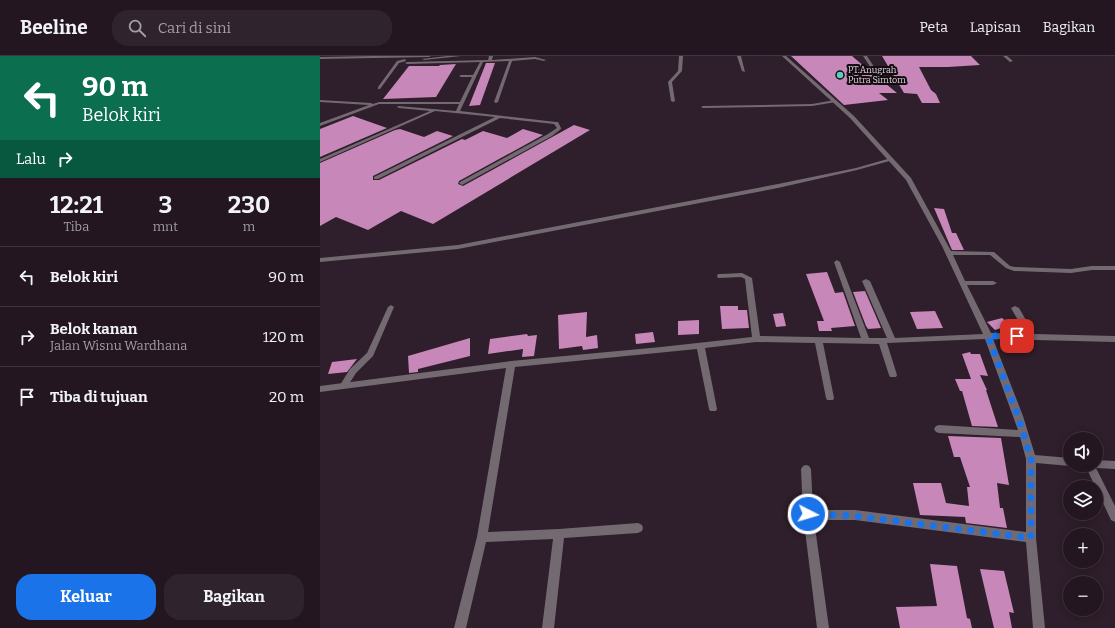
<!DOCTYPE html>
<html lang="id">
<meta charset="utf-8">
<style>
body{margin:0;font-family:Bitter,serif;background:#2f232d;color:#f1f3f6;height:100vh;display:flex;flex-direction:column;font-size:15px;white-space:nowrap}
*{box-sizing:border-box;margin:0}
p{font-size:13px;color:#a39fa5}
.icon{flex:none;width:22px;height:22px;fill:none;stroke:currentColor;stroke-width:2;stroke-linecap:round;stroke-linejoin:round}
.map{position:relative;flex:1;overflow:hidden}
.panel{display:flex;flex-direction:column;background:#231620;width:320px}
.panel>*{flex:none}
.banner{background:#0b6e4f;color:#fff;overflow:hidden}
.tools{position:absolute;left:743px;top:376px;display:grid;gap:8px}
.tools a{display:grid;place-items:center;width:40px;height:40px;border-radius:50%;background:#231620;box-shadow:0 2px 10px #0003,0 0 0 1px #40353e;font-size:20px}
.pin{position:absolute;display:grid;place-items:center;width:34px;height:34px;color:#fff;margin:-17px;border-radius:8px;box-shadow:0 2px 6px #0006}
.me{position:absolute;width:44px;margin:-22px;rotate:95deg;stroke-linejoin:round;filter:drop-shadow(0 0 3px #0008)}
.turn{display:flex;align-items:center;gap:14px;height:84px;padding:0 16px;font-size:18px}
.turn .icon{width:52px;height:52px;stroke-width:2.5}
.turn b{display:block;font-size:28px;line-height:34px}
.then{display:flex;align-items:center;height:38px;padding:0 16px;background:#0003;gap:8px;font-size:15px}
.eta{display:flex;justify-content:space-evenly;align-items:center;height:68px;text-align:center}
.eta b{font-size:24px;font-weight:700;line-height:28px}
.button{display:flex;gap:8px;margin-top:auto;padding:8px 16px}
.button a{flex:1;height:46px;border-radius:16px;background:#1a73e8;color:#fff;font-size:16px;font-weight:700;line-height:46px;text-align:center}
.button a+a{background:#2f232d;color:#f1f3f6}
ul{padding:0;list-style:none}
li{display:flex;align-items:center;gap:12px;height:60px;padding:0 16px;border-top:1px solid #40353e}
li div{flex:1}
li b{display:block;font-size:15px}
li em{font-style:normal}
header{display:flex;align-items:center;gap:24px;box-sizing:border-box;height:56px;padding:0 20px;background:#231620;border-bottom:1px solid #40353e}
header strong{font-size:19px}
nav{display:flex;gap:22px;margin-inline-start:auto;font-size:14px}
.search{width:280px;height:36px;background:#2f232d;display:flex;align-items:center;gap:10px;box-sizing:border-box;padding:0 14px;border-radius:16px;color:#a39fa5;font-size:15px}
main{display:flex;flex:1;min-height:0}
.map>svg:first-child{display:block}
.building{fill:#c787b8}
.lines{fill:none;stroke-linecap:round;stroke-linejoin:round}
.service{fill:#736a71;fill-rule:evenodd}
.minor{fill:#736a71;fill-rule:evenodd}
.route{stroke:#1a73e8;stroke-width:7;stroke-dasharray:0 12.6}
.poi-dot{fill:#57cec1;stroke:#120b10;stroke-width:1.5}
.labels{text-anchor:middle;stroke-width:4;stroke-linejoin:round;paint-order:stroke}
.far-poi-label{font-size:9px;fill:#e1d5de;stroke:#120b10;text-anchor:start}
</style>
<header>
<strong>Beeline</strong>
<div class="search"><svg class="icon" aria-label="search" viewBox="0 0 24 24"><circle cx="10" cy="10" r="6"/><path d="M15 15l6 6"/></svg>Cari di sini</div>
<nav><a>Peta</a><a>Lapisan</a><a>Bagikan</a></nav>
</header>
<main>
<section class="panel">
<div class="banner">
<div class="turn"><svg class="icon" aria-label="left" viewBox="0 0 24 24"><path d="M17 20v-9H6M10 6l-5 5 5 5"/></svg><div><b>90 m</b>Belok kiri</div></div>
<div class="then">Lalu<svg class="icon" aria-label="right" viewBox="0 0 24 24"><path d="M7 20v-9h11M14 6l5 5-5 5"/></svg></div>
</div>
<div class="eta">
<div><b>12:21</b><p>Tiba</p></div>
<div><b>3</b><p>mnt</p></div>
<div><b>230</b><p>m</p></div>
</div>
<ul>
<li><svg class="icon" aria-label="left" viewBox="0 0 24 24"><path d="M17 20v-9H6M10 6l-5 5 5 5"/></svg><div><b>Belok kiri</b></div><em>90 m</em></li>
<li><svg class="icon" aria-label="right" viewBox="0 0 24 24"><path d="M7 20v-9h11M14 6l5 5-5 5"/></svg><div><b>Belok kanan</b><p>Jalan Wisnu Wardhana</p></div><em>120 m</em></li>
<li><svg class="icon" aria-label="arrive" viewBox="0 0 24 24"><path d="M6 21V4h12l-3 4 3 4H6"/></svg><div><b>Tiba di tujuan</b></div><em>20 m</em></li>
</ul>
<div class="button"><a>Keluar</a><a>Bagikan</a></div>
</section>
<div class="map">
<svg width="795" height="572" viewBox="0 0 795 572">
<rect width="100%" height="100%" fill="#2f1e2b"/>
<!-- building -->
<path class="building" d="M471 0H532L552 17 556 22H559L577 37H559L568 44 524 49Z
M562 0H651L660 9 628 11H599L611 34 616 38 620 47H602L597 38 584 37Z
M166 7H175L160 49 149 50Z
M136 8 116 41 63 43 89 10H119L120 9Z
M33 60 67 72 0 101V73Z
M254 69 270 74 113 168 81 155 48 174 16 161 0 170V107L75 74 80 73 104 81 117 75 133 80 53 120V124H59L142 83 145 84 163 75 187 82 203 73 223 79 139 125 138 128 143 130Z
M614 152 624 153 632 177H636L644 194H632Z
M507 216 515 237 523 236 535 270 511 272 512 275H499L497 265H504L486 218Z
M545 235 561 272 548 273 546 270 533 236Z
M400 250H418V254H427L429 272 402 273Z
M615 255 623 272 597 273 590 256Z
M267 256 266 281 277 279 278 292 263 294 262 290 239 293 238 259Z
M463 257 466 270 456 271 453 258Z
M682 262 690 269 675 274 667 266Z
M379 264V278L358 279V265Z
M333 276 335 286 316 288 315 278Z
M207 278 208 280 217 279 214 300 202 301 203 293 168 298 170 283Z
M150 282V300L98 313V316L89 317 88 300Z
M650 296 651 298H660L668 320 660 319 667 334H666L678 371 652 370 642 335H640L635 323H651L642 298Z
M37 303 27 316 8 318 12 306Z
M628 380 681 382 689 429 677 427 680 452H683L687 472 646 467 645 461 600 459 593 427H621L626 447 649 450 647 431H650L640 401H634Z
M610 508 637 510 647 562 650 563 652 572H580L576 551 617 550Z
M660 513 684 515 694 557 689 556 692 572H674Z"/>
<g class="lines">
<!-- service -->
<path class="service" d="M51 0H111L109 1 0 3V1Z
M127 0H141L104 4 102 3Z
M169 0H173L172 4 215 1 226 4 224 5 215 3 192 5 178 46 176 47 174 46 189 5 163 6 140 55 236 66H238L241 72V73L232 80 142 129 139 127 140 126 228 78 237 72 234 68 180 62 58 123H54V121L175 61 115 55 0 106V103L110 55 79 52 77 51 78 50 136 55 139 48H59L0 70V67L49 49 0 46V44L51 47 53 48 59 46H140L152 21H141L139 20 141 19H153L160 6 87 8 85 7 87 6 168 4Z
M359 0H363L362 15 352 26 355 45 353 46 351 45 348 26 358 15Z
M417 0H421L425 16 422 15Z
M543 0H547L560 20 559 21H557Z
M683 0H687L693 5 690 6Z
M85 3 86 5 79 7 60 33H58V31L77 5Z
M515 44 517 45 516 46 492 50 383 52 381 51 383 50 492 48Z
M571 102H573V104L537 114 458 132 138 193 0 206V202L138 189 458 128 536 112Z
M71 249 74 251 53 300 36 317 27 331H21L20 329 30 313 47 297 68 251Z"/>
<!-- minor -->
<path class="minor" d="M462 0H466L534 60 591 122 631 195 674 196 690 210 695 211 751 213 772 210H795V214H772L751 217 694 215 686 212 670 199H633L645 225H673L677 227 673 229H647L671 277 706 278 691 252 695 250 699 252 714 278 795 280V286L673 283 703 360 715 399 750 402V409H753L750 410 716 407V482L725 572H713L706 486 535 464H494L509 572H497L483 458 481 413 483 410 486 409 489 410 491 413 493 454H535L706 476V403L700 381 619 377 616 376 614 373 616 370 619 369 698 374 665 283 567 287 577 319 576 321H570L569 319 559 288 503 287 514 342 513 344H507L506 342 495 287 436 286 385 292 397 353 396 355H390L389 353 377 293 195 311 168 476 239 473 318 467 322 469 323 472 322 475 318 477 244 482 234 572H222L233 483 166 486 146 572H134L157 481 186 312 0 336V330L191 305 341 291 432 281 425 223 421 221 398 222 397 220 398 218H401L422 217 432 222 440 280 541 282 514 206 517 204 520 206 549 282H567L542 225 546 223 550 225 575 282 663 278 622 190 586 124 530 62Z
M776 404 795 405V413L776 412 795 450V466L791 464 765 409H776Z"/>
</g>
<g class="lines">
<!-- route -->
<path class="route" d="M488 458 535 460 711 482V403L698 360 668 280H697"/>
</g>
<!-- markers -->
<circle class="poi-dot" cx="520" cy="19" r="4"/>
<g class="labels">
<!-- far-poi labels -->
<g class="far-poi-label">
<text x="528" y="17">PT.Anugrah<tspan x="528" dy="10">Putra Simtom</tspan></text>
</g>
</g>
</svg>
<div class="tools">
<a><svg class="icon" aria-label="sound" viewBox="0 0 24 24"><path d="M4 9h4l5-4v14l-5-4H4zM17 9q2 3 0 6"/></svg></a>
<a><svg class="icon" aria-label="layers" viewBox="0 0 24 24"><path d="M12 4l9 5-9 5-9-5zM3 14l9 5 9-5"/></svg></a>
<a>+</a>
<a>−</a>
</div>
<div class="pin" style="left:697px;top:280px;background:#d93025"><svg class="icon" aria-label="arrive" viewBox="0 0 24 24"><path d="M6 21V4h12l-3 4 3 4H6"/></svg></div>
<svg class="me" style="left:488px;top:458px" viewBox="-20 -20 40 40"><circle r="17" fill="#1a73e8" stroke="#fff" stroke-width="3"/><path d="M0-11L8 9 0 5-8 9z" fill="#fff"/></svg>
</div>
</main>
